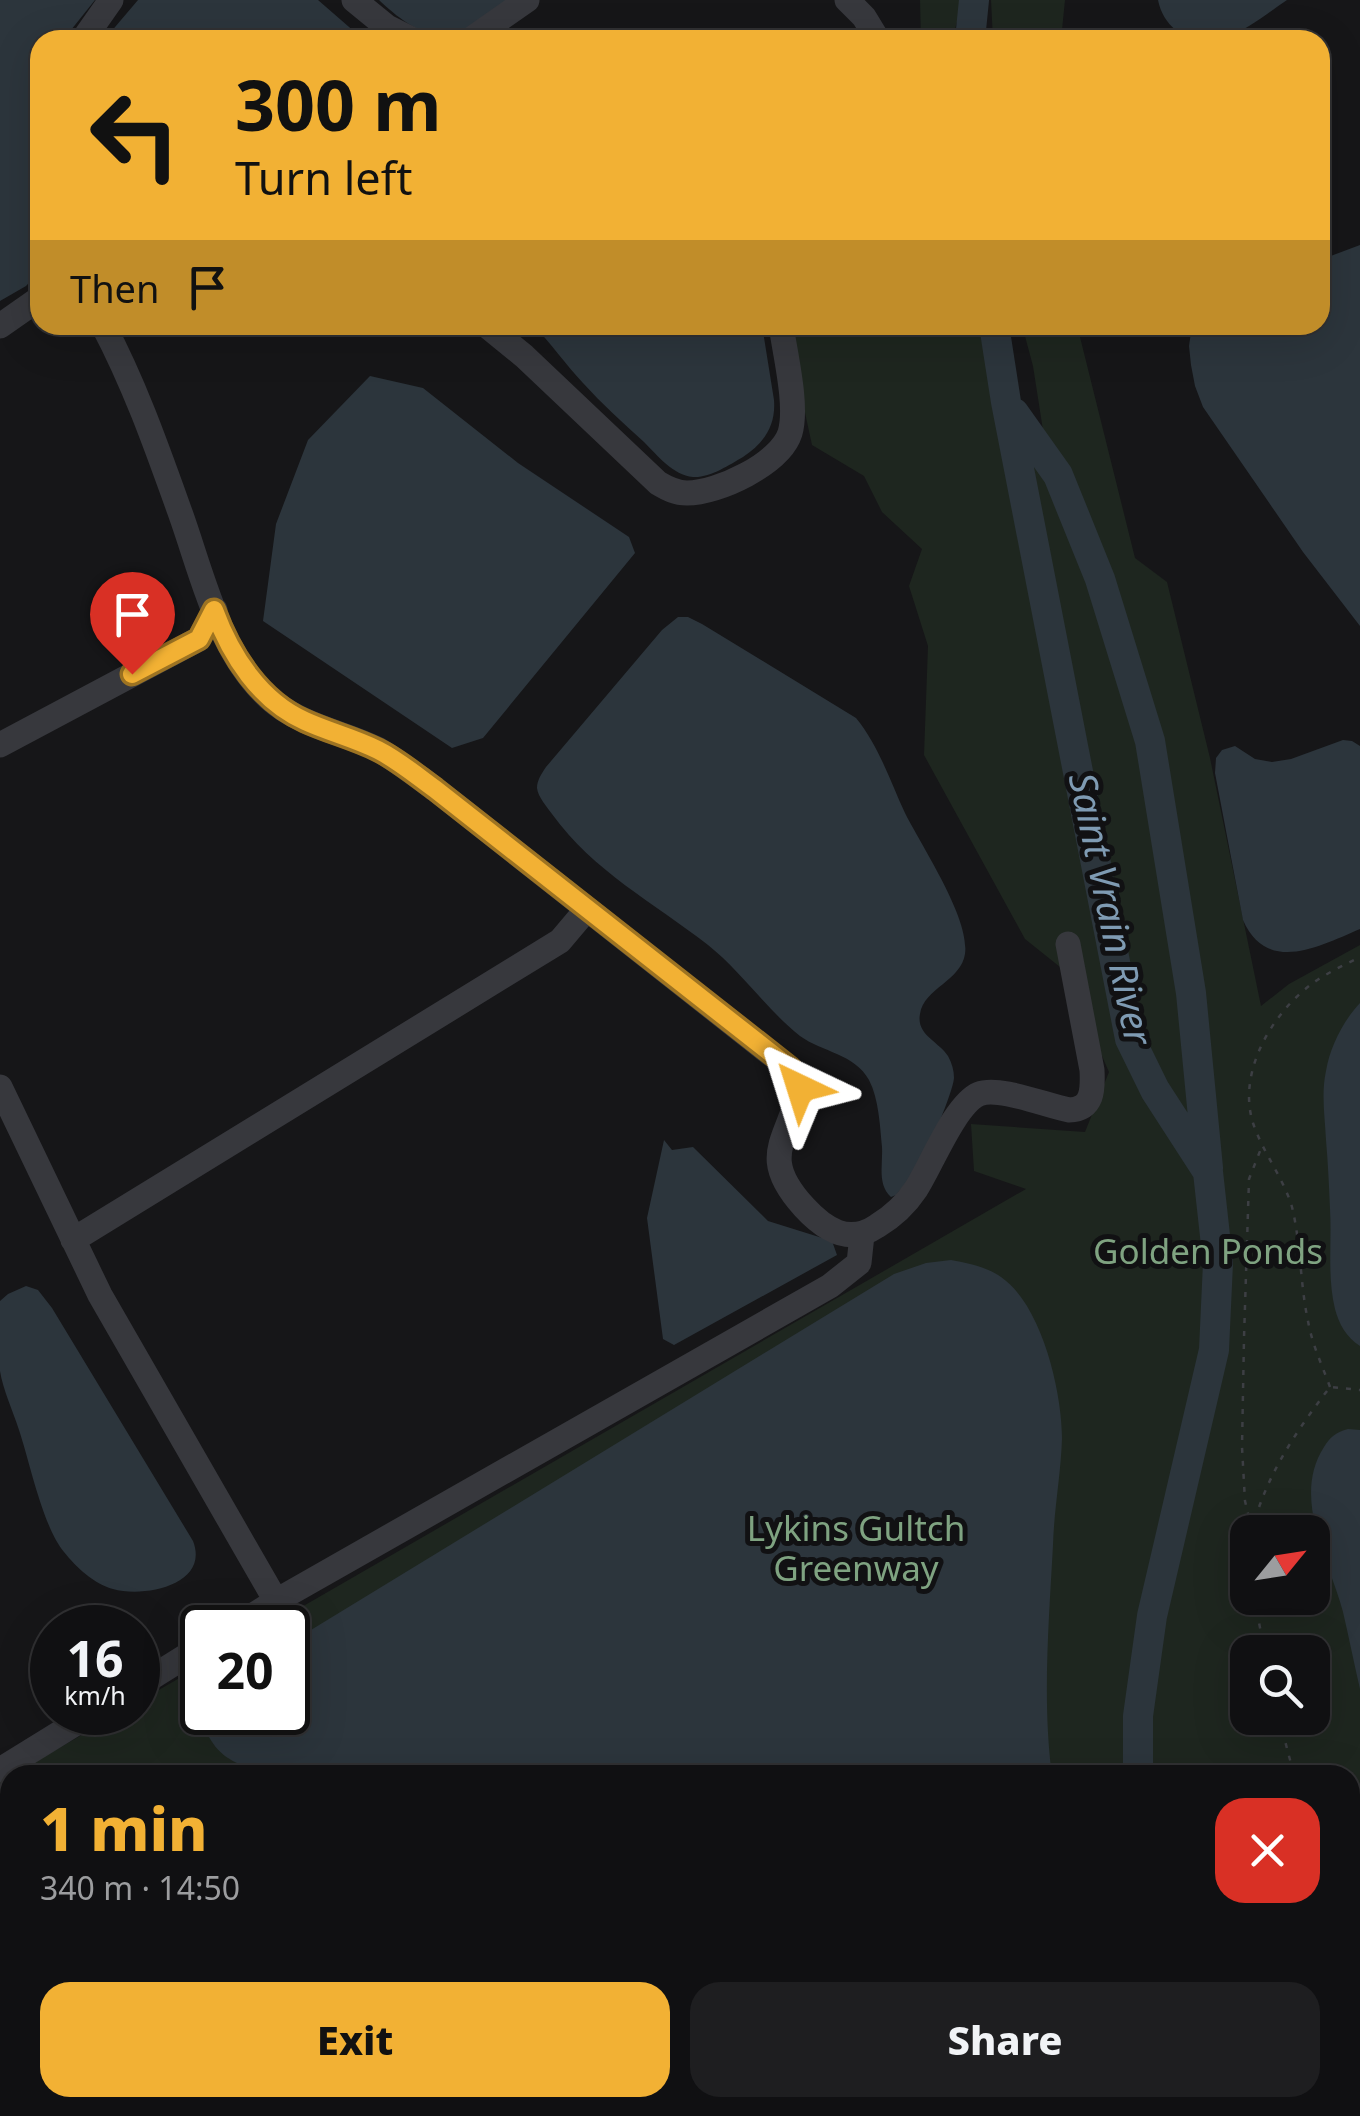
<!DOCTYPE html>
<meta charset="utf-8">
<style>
body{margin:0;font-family:"Noto Sans",sans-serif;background:#1e1e20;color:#f1f3f6;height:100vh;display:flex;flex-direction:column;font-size:38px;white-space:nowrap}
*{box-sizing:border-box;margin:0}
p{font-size:32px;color:#9c9d9f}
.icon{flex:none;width:55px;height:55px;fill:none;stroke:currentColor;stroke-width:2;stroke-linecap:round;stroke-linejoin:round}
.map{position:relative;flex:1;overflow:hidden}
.sheet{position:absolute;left:0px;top:1765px;width:1360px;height:352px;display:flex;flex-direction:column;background:#101012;border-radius:30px 30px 0 0;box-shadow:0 10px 40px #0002,0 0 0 2px #303032}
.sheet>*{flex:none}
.banner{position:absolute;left:30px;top:30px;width:1300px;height:305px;border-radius:30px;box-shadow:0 10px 40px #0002,0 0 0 2px #303032;background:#f2b134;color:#111;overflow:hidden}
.needle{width:65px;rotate:60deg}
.fabs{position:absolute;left:1230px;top:1515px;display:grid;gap:20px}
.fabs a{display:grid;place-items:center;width:100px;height:100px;border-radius:20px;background:#101012;box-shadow:0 10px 40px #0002,0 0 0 2px #303032;font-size:50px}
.speed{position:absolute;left:30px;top:1605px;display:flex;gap:20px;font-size:50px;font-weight:700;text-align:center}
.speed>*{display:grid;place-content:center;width:130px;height:130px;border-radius:50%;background:#101012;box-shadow:0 10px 40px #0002,0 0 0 2px #303032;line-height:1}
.speed small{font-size:25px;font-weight:400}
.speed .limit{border:5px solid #111;border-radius:15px;background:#fff;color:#111}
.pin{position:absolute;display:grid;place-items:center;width:85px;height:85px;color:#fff;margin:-102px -42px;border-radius:50% 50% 50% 0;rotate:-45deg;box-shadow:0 0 10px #0007}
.pin .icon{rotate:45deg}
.me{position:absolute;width:110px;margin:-55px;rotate:319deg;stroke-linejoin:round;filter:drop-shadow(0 0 8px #0008)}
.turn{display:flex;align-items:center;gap:35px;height:210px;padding:0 40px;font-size:45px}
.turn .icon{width:130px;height:130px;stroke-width:2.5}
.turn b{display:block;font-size:70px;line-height:85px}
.then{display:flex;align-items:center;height:95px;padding:0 40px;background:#0003;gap:20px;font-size:38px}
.round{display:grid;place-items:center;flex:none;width:105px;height:105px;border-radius:30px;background:#1e1e20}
.head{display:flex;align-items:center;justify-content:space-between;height:170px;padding:0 40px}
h1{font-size:60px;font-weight:800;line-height:75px;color:#f2b134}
.action{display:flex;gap:20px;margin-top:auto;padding:20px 40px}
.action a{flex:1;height:115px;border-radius:30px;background:#f2b134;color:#111;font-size:40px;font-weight:800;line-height:115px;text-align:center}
.action a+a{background:#1e1e20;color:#f1f3f6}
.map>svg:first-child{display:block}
.green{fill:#1e261f;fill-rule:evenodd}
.water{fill:#2c353c}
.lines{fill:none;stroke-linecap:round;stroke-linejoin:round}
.stream{stroke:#2c353c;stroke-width:5}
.river{stroke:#2c353c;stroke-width:30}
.path{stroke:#3d3f44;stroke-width:2.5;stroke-dasharray:5 8;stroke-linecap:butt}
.minor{stroke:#37383d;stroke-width:25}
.route-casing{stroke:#9d7322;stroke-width:25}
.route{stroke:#f2b134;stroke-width:18}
.labels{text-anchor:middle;stroke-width:10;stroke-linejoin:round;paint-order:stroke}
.park-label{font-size:35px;fill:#7fa381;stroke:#111113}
.water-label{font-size:38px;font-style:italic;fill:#7f9bb3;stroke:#111113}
</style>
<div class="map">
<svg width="1360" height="2116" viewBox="0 0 1360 2116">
<rect width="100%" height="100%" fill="#161618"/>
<!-- green -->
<path class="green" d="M920 0H963L952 40H921Z
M991 0H1065L1061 40H993Z
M792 325H978L995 396 1123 1037 1149 1095 1158 1088 1133 1037 1019 434 1051 477 1093 582 1143 742 1185 992 1193 1060 1201 1055 1156 742 1108 580 1063 471 1045 443 1033 366 1022 325H1077L1135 558 1167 582 1210 758 1261 1006 1289 984 1360 945V2116H584L570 2108H1350V1775H12L120 1713 138 1712V1702L202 1665V1712H288V1628L267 1627 1026 1189 974 1171 971 1124 1085 1132 1109 1072 1065 971 1025 939 924 755 928 646 909 586 922 549 882 512 864 476 812 445 799 385ZM1248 1532H1312V1598H1248ZM1248 1652H1312V1718H1248Z
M10 1776V2071L0 2076V1782Z"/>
<!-- water -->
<path class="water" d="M0 0H95L63 40H40V271L26 286 0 301Z
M138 0H318L364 40H104Z
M379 0H512C495 11 476 28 457 34 428 43 398 18 379 0Z
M1158 0H1287C1268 13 1247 30 1225 38 1195 49 1164 31 1158 0Z
M1360 245V626L1303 552 1203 407 1195 386 1191 365 1189 346 1192 325H1320V260Z
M533 325H762L774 400C776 426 764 443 743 457 729 465 710 478 693 477 673 475 658 456 644 442 623 423 602 404 583 383 565 364 551 343 533 325Z
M370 376 423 388 518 463 629 537 635 553 483 738 452 748 263 621 276 524 308 440Z
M678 617H688L702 624 856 718C879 746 890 781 905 813 922 847 970 918 965 954 961 981 924 988 920 1014 916 1035 938 1041 948 1056 952 1063 954 1071 954 1078 953 1092 928 1151 920 1164 914 1175 904 1185 896 1195L891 1197C877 1184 883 1165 882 1147 880 1127 879 1099 869 1080 855 1054 822 1052 800 1036 766 1009 742 972 708 945 653 902 594 872 552 814 547 807 538 797 537 788 537 780 542 773 546 767L662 630Z
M1343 740 1352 741 1360 746V929C1320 946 1267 975 1243 920L1215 773 1216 758 1222 750 1235 746 1255 759 1272 762 1291 759Z
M1360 1003V1346C1346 1337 1339 1324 1335 1309 1327 1276 1332 1242 1330 1209 1329 1186 1328 1163 1326 1140 1325 1117 1321 1094 1326 1071 1330 1047 1343 1021 1360 1003Z
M664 1140 672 1150 693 1147 768 1221 832 1241 837 1255 674 1345 663 1339 647 1218Z
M951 1260C968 1263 987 1267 1001 1277 1042 1305 1062 1392 1062 1438 1061 1474 1054 1509 1053 1545 1049 1619 1042 1702 1052 1775H330C288 1768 233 1781 209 1737 203 1725 200 1712 202 1699V1712H288V1644L894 1274 926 1263Z
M26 1286 38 1290 52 1308 193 1541C210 1585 144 1598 113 1589 94 1584 76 1567 64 1552 43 1527 30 1463 19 1430 13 1411 3 1390 0 1371 0 1349 0 1324 0 1301L8 1294Z
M1348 1429 1360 1430V1689C1354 1663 1349 1638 1343 1612 1330 1562 1291 1498 1324 1447 1330 1437 1336 1432 1348 1429Z
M55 2108H481L505 2116H57Z"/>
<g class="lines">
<!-- stream -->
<path class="stream" d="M0 1920 10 1925
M667 2108 672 2116
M756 2108 758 2116
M857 2108 860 2116"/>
<!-- river -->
<path class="river" d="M970 40 974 0
M994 325 1006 402 1130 1039 1155 1090 1208 1172 1218 1263 1214 1350 1152 1616 1138 1716V1775
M1014 413 1058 475 1100 579 1150 741 1191 993 1208 1168
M1303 2108 1306 2116"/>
<!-- path -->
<path class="path" d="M1330 1387C1322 1365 1312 1344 1308 1321 1300 1284 1301 1244 1292 1207 1283 1177 1263 1153 1253 1123 1237 1072 1272 1013 1313 983 1327 973 1344 965 1360 957
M1252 1530 1245 1501 1242 1447 1244 1338 1249 1179 1262 1146
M1252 1532C1264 1478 1297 1430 1330 1387L1360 1390
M1254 1598 1265 1652
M1279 1718 1294 1775
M0 1839 10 1836
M1350 1975 1360 1978
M1350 1999 1360 2032
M938 2108 945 2116
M1163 2108 1165 2116
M1085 2116 1086 2108"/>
<!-- minor -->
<path class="minor" d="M354 0 387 27 413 40
M847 0 864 17 878 40
M83 40 111 0
M470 40 527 0
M103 325C135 385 158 451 181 515 203 577 219 652 269 698 300 726 343 732 379 750 398 761 417 776 435 789L790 1069 797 1078 800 1087C789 1141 757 1155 804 1207 825 1230 849 1245 877 1226 892 1217 906 1204 916 1189 931 1166 955 1104 979 1094 999 1086 1047 1106 1069 1110 1093 1109 1093 1090 1092 1070L1068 944
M486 325 524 356 658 483C668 489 676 493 687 493 718 493 780 464 790 433 798 406 785 354 781 325
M0 326 40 298
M0 745 199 639 215 610
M0 1087 100 1295 276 1601 830 1286 859 1263 862 1235
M73 1240 560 941 587 909
M233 1628 276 1601
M138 1686 202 1646
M0 1770 94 1712"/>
</g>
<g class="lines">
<defs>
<path id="route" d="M132 674 199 639 214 610C231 656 260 701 305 721 329 732 354 738 378 750 398 760 417 776 435 789L790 1068 797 1078 800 1088"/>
</defs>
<!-- route casing -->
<use href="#route" class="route-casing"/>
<!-- route -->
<use href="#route" class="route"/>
</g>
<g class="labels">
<!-- park labels -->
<g class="park-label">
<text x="1208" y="1264">Golden Ponds</text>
<text x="856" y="1541">Lykins Gultch<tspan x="856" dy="40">Greenway</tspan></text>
</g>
<!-- water labels -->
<g class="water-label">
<text transform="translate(1110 909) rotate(78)" y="13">Saint Vrain River</text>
</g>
</g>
</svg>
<div class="fabs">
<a><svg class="needle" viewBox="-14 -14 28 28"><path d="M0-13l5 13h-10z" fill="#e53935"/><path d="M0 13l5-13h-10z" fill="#9c9d9f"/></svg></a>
<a><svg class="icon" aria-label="search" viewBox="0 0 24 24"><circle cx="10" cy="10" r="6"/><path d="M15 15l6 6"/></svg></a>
</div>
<div class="speed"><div>16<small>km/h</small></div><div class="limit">20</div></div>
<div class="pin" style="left:132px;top:674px;background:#d93025"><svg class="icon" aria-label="arrive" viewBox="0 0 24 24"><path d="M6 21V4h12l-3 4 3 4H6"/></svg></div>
<svg class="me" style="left:800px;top:1088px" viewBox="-20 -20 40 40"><path d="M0-17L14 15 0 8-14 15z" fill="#f2b134" stroke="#fff" stroke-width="4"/></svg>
<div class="banner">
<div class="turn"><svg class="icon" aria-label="left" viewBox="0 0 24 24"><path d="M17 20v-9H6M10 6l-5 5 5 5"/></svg><div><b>300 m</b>Turn left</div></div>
<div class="then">Then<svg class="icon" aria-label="arrive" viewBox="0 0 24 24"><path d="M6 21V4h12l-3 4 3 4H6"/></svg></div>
</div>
<section class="sheet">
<div class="head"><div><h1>1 min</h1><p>340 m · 14:50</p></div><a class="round" style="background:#d93025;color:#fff"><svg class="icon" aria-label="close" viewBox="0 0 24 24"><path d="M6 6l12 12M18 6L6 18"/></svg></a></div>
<div class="action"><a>Exit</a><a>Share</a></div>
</section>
</div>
